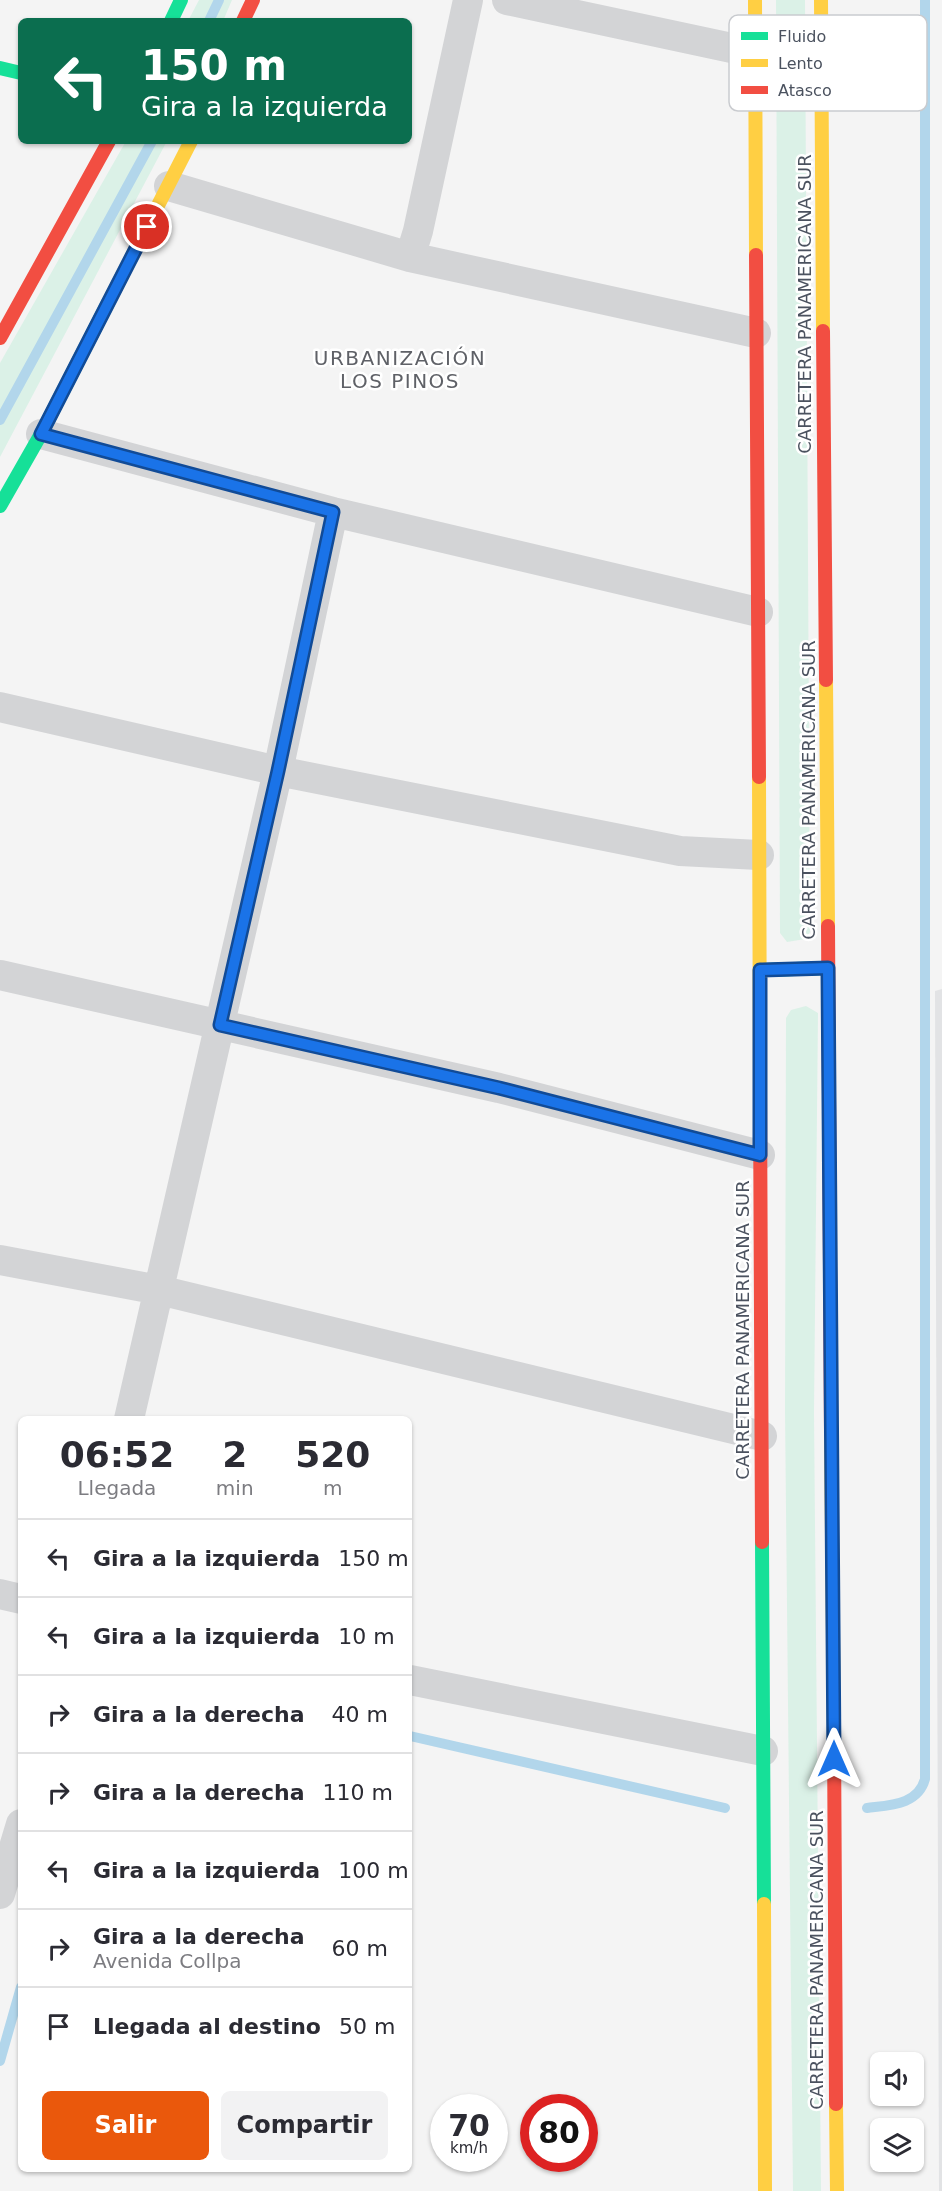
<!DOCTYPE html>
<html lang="es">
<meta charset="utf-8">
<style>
body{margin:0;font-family:"DejaVu Sans",sans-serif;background:#f2f2f3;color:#2b2b33;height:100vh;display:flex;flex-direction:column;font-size:22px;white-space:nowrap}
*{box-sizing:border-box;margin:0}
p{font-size:20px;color:#7c7c81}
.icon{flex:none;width:33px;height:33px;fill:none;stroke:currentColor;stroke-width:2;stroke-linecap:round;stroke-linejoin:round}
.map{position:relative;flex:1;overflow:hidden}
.panel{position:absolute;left:18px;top:1416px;width:394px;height:756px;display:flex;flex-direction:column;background:#fff;border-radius:9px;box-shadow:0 2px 4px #0004}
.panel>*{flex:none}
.hud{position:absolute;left:18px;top:18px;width:394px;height:126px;border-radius:9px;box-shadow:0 2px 4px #0004;background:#0b6e4f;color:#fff;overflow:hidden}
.buttons{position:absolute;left:870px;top:2052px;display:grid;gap:12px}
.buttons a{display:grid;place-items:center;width:54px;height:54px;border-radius:9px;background:#fff;box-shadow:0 2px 4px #0004;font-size:30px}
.speed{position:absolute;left:430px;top:2094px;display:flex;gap:12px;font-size:30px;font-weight:700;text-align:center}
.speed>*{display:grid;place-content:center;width:78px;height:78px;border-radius:50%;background:#fff;box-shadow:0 2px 4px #0004;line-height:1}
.speed small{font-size:15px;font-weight:400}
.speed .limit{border:9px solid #d22;background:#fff;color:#111}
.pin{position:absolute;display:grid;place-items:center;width:51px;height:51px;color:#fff;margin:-26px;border:3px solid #fff;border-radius:50%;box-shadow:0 2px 6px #0007}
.me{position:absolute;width:66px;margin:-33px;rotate:0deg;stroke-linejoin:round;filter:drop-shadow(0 0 4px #0008)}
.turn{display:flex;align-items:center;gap:21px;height:126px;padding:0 24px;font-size:27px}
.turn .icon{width:78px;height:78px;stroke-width:2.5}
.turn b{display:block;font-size:42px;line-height:51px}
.eta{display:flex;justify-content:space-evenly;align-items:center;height:102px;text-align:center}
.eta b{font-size:36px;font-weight:800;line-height:42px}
.action{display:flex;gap:12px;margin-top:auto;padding:12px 24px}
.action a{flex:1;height:69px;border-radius:9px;background:#ea580c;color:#fff;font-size:24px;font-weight:800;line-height:69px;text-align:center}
.action a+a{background:#f2f2f3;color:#2b2b33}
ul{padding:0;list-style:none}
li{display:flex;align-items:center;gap:18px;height:78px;padding:0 24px;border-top:2px solid #e1e1e2}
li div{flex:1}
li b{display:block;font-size:22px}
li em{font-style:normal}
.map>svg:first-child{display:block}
.airport{fill:#e2e3e5}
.grass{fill:#dbf1e7}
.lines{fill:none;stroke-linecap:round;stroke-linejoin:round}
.stream{stroke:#b2d6eb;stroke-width:10}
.street{stroke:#d3d4d6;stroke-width:30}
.fast{stroke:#16e098;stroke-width:14}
.slow{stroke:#ffcf43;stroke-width:14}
.jam{stroke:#f24e42;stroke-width:14}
.route-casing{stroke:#114b97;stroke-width:15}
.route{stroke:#1a73e8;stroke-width:10}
.labels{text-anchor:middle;stroke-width:5;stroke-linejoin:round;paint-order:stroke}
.street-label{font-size:18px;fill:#4b525f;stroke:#fff}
.neighbourhood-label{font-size:20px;letter-spacing:1.5px;fill:#5f6167;stroke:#fff}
.key{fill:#fff;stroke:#c9cbcf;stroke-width:1.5}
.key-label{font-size:16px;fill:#4b525f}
</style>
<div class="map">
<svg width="942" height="2191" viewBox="0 0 942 2191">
<rect width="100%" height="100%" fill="#f4f4f4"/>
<!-- airport -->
<path class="airport" d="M942 989V2191H939L935 991Z"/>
<!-- grass -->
<path class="grass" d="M199 0H232L223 21H188Z
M776 0H805L810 932 805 939 787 942 780 933Z
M126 141H167L0 457V363Z
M806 1006 818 1013 814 1412 821 2191H793L785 1411 786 1018 791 1010Z"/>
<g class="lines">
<!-- stream -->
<path class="stream" d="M209 21 219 0
M0 420 152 141
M410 1736 725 1808
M867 1808C890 1805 918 1805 925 1779V0
M0 2061 21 1987"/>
<!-- street -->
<path class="street" d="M507 0 755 53
M169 186 410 257 756 333
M410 257 418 231 468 0
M41 434 333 512 758 612
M0 707 278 771 680 851 759 855
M0 975 499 1088 760 1155
M0 1260 159 1290 762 1436
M129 1419 278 771 333 512
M0 1594 21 1599
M410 1680 763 1751
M0 1894 21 1824"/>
<!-- fast -->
<path class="fast" d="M171 21 181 0
M0 68 21 73
M0 506 41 434 108 303
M760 970 828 968
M762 1542 764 1904"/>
<!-- slow -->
<path class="slow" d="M755 0 756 255
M821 0 823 331
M108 303 191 141
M826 680 828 926
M759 777 760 1094
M831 1434 834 1732
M764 1904 765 2191
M836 2104 837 2191"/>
<!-- jam -->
<path class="jam" d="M243 21 253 0
M756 255 759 777
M823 331 826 680
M0 338 109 141
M828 926 831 1434
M760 1094 762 1542
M834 1732 836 2104"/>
</g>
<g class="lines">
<defs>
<path id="route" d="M147 227 41 434 333 512 278 771 220 1025 499 1088 760 1155V970L828 968 834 1759"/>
</defs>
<!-- route casing -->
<use href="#route" class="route-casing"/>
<!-- route -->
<use href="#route" class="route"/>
</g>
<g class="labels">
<!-- street labels -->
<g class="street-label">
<text transform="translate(805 304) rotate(-90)" y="6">CARRETERA PANAMERICANA SUR</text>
<text transform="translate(809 790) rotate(-90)" y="6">CARRETERA PANAMERICANA SUR</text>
<text transform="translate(743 1330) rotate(-90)" y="6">CARRETERA PANAMERICANA SUR</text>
<text transform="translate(817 1960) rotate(-90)" y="6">CARRETERA PANAMERICANA SUR</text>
</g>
<!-- neighbourhood labels -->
<g class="neighbourhood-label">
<text x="400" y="365">URBANIZACIÓN<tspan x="400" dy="23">LOS PINOS</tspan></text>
</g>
</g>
<!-- legend -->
<rect x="729" y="15" width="198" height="96" rx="9" class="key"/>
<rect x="741" y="32" width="27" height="8" fill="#16e098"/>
<rect x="741" y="59" width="27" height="8" fill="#ffcf43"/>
<rect x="741" y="86" width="27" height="8" fill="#f24e42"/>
<g class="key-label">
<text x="778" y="42">Fluido</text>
<text x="778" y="69">Lento</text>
<text x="778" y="96">Atasco</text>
</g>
</svg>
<div class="buttons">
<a><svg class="icon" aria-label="sound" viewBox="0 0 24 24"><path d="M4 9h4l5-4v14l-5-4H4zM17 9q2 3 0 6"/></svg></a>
<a><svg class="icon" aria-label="layers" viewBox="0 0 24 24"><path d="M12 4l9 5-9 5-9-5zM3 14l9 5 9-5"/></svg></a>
</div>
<div class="speed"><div>70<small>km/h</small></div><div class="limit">80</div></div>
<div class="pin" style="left:147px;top:227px;background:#d93025"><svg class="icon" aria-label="arrive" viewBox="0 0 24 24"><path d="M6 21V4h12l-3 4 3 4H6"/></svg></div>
<svg class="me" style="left:834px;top:1759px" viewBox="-20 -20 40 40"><path d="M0-17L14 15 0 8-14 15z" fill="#1a73e8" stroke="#fff" stroke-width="4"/></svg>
<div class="hud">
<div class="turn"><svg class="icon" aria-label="left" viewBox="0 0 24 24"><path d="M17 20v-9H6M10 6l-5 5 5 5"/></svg><div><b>150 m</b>Gira a la izquierda</div></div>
</div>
<section class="panel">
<div class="eta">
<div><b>06:52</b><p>Llegada</p></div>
<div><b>2</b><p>min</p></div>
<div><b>520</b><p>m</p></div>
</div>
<ul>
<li><svg class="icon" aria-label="left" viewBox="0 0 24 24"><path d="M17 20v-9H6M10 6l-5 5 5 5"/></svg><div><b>Gira a la izquierda</b></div><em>150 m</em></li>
<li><svg class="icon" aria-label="left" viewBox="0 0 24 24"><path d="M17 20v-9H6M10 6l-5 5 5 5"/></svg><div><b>Gira a la izquierda</b></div><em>10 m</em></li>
<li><svg class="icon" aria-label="right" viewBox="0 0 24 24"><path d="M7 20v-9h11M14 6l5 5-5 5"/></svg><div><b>Gira a la derecha</b></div><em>40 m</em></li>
<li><svg class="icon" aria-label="right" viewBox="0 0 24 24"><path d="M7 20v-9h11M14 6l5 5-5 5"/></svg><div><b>Gira a la derecha</b></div><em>110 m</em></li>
<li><svg class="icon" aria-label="left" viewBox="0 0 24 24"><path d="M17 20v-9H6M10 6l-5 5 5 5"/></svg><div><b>Gira a la izquierda</b></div><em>100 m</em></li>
<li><svg class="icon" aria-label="right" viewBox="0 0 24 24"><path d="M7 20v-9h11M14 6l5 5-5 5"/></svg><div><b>Gira a la derecha</b><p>Avenida Collpa</p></div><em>60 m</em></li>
<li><svg class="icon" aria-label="arrive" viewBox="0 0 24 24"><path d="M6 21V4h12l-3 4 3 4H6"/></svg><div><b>Llegada al destino</b></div><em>50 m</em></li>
</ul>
<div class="action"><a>Salir</a><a>Compartir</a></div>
</section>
</div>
